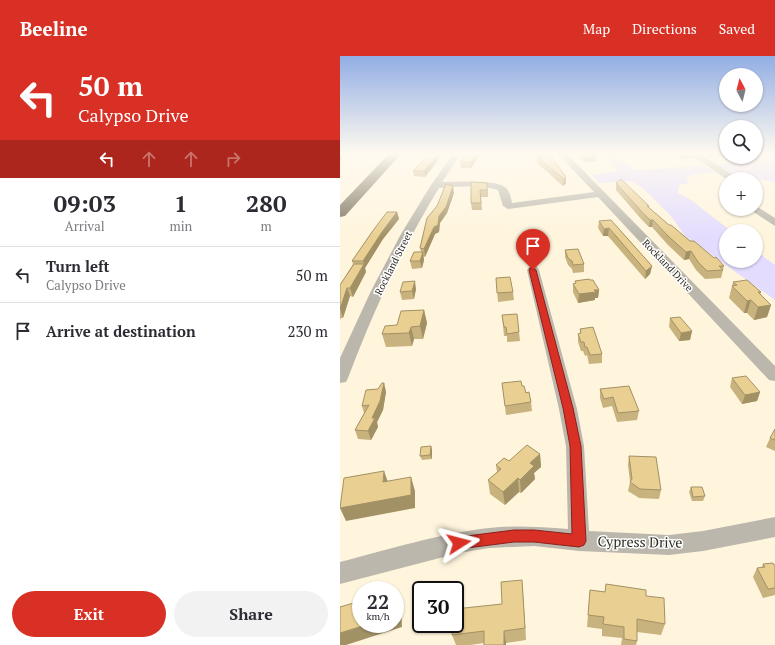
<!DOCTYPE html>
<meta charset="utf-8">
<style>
body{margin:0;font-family:"PT Serif",serif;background:#f2f2f3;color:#2b2b33;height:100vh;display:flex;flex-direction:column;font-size:15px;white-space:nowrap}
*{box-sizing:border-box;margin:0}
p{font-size:13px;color:#7c7c81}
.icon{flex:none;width:22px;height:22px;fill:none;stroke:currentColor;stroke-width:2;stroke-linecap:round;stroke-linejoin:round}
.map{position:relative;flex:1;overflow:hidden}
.panel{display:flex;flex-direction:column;background:#fff;width:340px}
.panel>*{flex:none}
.banner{background:#d93025;color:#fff;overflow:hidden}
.needle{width:26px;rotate:353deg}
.tools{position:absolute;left:379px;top:12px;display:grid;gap:8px}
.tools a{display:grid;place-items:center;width:44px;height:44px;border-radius:50%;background:#fff;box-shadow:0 1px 3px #0004;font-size:20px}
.speed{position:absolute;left:12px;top:525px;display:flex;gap:8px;font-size:20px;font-weight:700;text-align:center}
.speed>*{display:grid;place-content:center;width:52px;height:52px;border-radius:50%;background:#fff;box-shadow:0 1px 3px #0004;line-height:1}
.speed small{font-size:10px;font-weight:400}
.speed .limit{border:2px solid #111;border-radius:6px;background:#fff;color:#111}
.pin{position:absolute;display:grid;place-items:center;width:34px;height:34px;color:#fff;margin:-41px -17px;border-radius:50% 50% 50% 0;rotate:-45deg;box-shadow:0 0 4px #0007}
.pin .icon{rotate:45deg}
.me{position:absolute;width:44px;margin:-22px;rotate:81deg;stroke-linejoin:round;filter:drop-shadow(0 0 3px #0008)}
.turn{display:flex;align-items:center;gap:14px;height:84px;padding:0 12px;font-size:18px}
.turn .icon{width:52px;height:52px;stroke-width:2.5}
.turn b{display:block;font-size:28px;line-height:34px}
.lanes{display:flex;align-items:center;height:38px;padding:0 12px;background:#0003;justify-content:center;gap:20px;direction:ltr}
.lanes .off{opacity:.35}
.eta{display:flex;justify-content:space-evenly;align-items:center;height:68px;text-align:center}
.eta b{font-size:24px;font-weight:600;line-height:28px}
.primary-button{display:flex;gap:8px;margin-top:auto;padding:8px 12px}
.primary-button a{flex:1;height:46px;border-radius:24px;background:#d93025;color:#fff;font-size:16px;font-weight:600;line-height:46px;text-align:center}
.primary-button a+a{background:#f2f2f3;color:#2b2b33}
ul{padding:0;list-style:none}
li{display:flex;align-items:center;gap:12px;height:56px;padding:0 12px;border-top:1px solid #e1e1e2}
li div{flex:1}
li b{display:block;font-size:15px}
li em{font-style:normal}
header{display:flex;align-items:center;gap:24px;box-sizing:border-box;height:56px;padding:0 20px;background:#d93025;color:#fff}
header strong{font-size:19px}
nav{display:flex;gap:22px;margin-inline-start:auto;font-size:14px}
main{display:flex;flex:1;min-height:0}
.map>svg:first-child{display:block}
.green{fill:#e3dcff}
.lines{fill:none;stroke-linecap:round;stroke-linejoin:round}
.minor{fill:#bbb7ad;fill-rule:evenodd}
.highway{fill:#79705c;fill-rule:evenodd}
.wall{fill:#c8b27e}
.shaded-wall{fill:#a39166}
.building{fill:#e9cf92;stroke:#a39166}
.route{fill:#d93025;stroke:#8d1f18}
.labels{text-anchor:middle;stroke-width:3;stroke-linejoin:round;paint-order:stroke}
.far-street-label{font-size:10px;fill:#2d2a21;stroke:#fff}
.near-street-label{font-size:14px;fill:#2d2a21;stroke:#fff}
</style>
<header>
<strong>Beeline</strong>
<nav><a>Map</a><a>Directions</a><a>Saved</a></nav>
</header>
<main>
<section class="panel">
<div class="banner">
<div class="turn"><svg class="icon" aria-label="left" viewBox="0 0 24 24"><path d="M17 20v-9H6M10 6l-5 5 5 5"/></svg><div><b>50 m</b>Calypso Drive</div></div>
<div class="lanes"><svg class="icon" aria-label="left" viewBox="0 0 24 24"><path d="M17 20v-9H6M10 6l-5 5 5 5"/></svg><svg class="icon off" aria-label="ahead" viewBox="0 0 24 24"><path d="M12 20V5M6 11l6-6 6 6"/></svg><svg class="icon off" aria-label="ahead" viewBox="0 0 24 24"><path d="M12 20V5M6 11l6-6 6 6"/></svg><svg class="icon off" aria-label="right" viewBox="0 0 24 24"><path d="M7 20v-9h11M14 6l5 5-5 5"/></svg></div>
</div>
<div class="eta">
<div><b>09:03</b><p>Arrival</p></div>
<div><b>1</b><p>min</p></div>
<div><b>280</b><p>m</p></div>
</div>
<ul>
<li><svg class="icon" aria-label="left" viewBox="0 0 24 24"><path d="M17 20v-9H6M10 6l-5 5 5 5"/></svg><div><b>Turn left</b><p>Calypso Drive</p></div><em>50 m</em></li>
<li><svg class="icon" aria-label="arrive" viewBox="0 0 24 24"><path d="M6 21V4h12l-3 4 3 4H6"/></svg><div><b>Arrive at destination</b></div><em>230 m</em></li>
</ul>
<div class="primary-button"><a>Exit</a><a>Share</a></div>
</section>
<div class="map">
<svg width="435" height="589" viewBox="0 0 435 589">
<rect width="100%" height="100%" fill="#fff5dd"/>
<!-- green -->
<path class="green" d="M276 99 295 114 364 110 374 116 351 119 346 121 349 127 339 129 338 137 351 144 391 175H386V205H416V195L435 209V244L345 180 331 160 304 133 292 125 259 127 252 119 278 115 264 100Z
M425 99H435V126L391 118 374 109Z"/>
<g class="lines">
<!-- minor -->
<path class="minor" d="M113 98H121L102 126C115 126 157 123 166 132 170 136 171 142 172 147L254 136 218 98H227L435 310V325L429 324 258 141 168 153 163 150 158 134C140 128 117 131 99 132 62 192 33 256 8 322L6 326 0 327V302L31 235 61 178 91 129Z
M350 98H360L391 118 395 123H386Z
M416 150 435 162V170L412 155 410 153H416Z
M193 210 197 211 199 214 237 353 244 390 249 475 329 479 363 475 435 461V481L363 495 329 499 239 495 194 490 149 492 119 497 0 528V506C47 494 101 477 149 472 175 469 201 471 228 473L226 390 219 353 187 214 189 211Z"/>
<!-- highway -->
<path class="highway" d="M49 98H61L5 160 0 161V149Z"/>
</g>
<!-- wall -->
<path class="wall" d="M140 98 131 112H121L120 106Z
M196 98H211L212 103 226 121V127L223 130 197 107V101H198Z
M236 98H256V105L244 106Z
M333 98H354V102L341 103Z
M363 98H386L367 101Z
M83 105 85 121 74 120 73 115Z
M131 126 148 133V141H141L142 154H132L131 147Z
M276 127 309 150V151L329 169 350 185 384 210 381 222 365 223 356 214 349 203 344 204 328 189 312 171H309L302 164 276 134Z
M114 137 107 157 100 167 99 176 95 178 85 201 83 200 84 204 82 212 72 213 70 205 81 196 80 192Z
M57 156 59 163 43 183 25 212 26 216 13 241 10 240 3 262H1L0 264V229L13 208 12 205Z
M271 164 312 210 310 218 305 223 268 180H263L258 172 259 165Z
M225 194 244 208V216L233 217 232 213 228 209 225 201Z
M156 222 173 236 174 244 158 246Z
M250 224 259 234 258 242H255V244L238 247 233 236V228L235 227V225Z
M393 226 421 236 420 239 431 249 427 261 414 264 407 257H404L389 242Z
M76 233 74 243 62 244 60 236Z
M84 254 87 267 83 283H74L72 290 46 291 42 278Z
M162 259 179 276 180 285 167 286V280H164Z
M330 262 352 275 350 284 339 285 329 271Z
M240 273 262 298V307L249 308 247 299 245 300 243 295H241L238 286V278H240Z
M392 322 420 336 417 345 402 348 390 331Z
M44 327 46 336 43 354 37 366 38 371 31 384 18 383 15 374 24 357 22 350Z
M162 327 182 330 191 346 192 355 166 359Z
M260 333 299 355 297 364 277 366 272 350 263 352 260 342Z
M435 373V395L426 391 430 382Z
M91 390 92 394V403L82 404 80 400Z
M200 398 201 411 194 417 195 423 181 437 179 436 165 449 150 438 148 424 157 416 156 409Z
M289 400 321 434 319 443 299 442 288 435 290 426 288 409Z
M351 431 365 440 363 445H352L349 436Z
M423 508 435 509V539L423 542 413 521 417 512 422 511Z
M182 524 186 584 166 587V589H144V587L130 589H116L112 579 162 548Z
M266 528 306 540 325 568 321 579 297 576V585L296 589H281L282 582 262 580V573L247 571 250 534 265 536Z"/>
<!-- shaded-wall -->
<path class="shaded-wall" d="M98 98H103L85 121 84 115Z
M136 98H140L131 112V106Z
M342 98H354V102L341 103Z
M368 98H386V99L367 101Z
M2 99 3 102 0 105V101Z
M256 99V105L244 106V100Z
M226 121V127L223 130 224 123Z
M113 130 114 137 107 157 100 167 99 176 95 178 85 201 84 193Z
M57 156 59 163 43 183 25 212 26 216 13 241 10 232 24 208 23 205 42 176Z
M310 164H313L312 171H309Z
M269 172 268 180H263L264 173Z
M351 195 349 203 344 204 346 196Z
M83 196 84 204 82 212 80 205Z
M312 210 310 218 305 223 306 215Z
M75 225 76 233 74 243 72 235Z
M7 232 10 240 3 262 0 253Z
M254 234H259L258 242H255V244L238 247 239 238Z
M411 244 407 257H404L407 245Z
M431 249 427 261 414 264 418 251Z
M84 254 87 267 83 283 80 270Z
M71 271 74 283 72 290 69 277Z
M352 275 350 284 339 285 341 277Z
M44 327 46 336 43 354 37 366 38 371 31 384 28 375Z
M420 336 417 345 402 348 405 339Z
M91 390 92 394V403L90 399Z
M200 398 201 411 194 417 195 423 181 437 180 424 190 407Z
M44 415 49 429 43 426Z
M71 421 75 435V452L6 465 0 452Z
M178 422 179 436 165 449 163 436Z
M182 524 183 537 186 584 185 572Z
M55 537 61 550 62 571 6 589H0V577L29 568H55Z
M164 575 166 587V589H164Z"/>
<!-- building -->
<path class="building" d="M88 98H98L84 115H73L83 105Z
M125 98H136L131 106H120Z
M198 98H211L212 99H210L226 121 224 123 197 101H200Z
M242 98H256V99L244 100Z
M281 123 309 150H307L329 169H331L350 185H354L374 202 376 201 384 210H379L383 214 367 215 358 206 351 195 346 196 329 181 313 164H310L303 157 276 127Z
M131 126 147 127V134H140L141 147H131Z
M106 128 113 130 106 151 99 160 98 169 94 171 84 193 80 192 87 162 97 150Z
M47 156H57L42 176 23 205H12L32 176Z
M271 164 312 210 306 215 269 172 264 173 259 165Z
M238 193 244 208 233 209 232 205 228 202 225 194Z
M74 196H83L80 205H70Z
M14 208H24L10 232H7L0 253V229Z
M170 221 173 236 157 237 156 222Z
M249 223 250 224H253L259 234H254L256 236 239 238 233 228 236 227 235 225Z
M407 224 421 236H418L431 249 418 251 411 244 407 245 392 230 397 229 393 226Z
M75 225 72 235 60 236 63 226Z
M84 254 80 270 71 271 69 277 42 278 45 270 57 269 61 255Z
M177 258 179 276 167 278 166 271H164L162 259Z
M340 261 352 275 341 277 330 262Z
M253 271 262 298 250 299 247 291H245L244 286H241L238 278 241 277 240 273Z
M406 320 420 336 405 339 392 322Z
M181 325 182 330H184L186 337 189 336 191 346 165 350 162 327Z
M42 327H44L40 345 32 362H35L28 375 15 374 29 349 22 350 26 334 38 333Z
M289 330 299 355 278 357 273 341 264 343 260 333Z
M435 373V384L430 382Z
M187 389 200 398 190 407 194 410 180 424 178 422 163 436 148 424 161 413 156 409 164 402 169 405Z
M91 390 90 399 80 400 81 391Z
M289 400 316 401 321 434 300 433 290 426 292 423Z
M44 415 43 426 71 421V439L0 452 4 422Z
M351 431H362L365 440 353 441Z
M433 507 434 509H435V532L428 533 417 512 425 511 423 508Z
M182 524 185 572 164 575V589H144V575L112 579 113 568H115V553L162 548 161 526Z
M266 528 306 534V540L324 542 325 568 297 563V585L284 583V571L263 568 264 561 248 559 250 534 265 536Z
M55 537 57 559 55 560Z
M17 546V549L21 548V568H29L0 577V551Z"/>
<!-- sky -->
<linearGradient id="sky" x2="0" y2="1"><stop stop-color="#92aee4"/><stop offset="0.54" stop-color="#fffaf0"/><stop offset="1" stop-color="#fffaf0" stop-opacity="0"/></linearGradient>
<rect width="435" height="181" fill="url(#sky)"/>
<!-- route -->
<path class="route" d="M190 212H193L196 214 233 352 241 390 246 485 244 489 239 491 194 486H174L119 493 114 491 112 487 114 482 119 481 174 474H194L232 478 230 390 223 352 189 214Z"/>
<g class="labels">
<!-- far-street labels -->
<g class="far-street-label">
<text transform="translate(53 207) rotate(-63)" y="4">Rockland Street</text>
<text transform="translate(328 209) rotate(46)" y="4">Rockland Drive</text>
</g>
<!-- near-street labels -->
<g class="near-street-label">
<text transform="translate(300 486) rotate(1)" y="5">Cypress Drive</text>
</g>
</g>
</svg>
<div class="tools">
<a><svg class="needle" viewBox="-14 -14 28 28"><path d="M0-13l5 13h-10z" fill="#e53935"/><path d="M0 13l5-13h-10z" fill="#7c7c81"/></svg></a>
<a><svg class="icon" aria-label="search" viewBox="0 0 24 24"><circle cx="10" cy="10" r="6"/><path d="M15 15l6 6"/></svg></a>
<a>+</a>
<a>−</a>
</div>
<div class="speed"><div>22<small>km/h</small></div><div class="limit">30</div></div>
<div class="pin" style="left:193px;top:214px;background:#d93025"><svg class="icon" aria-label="arrive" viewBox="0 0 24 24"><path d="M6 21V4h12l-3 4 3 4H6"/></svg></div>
<svg class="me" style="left:119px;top:487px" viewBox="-20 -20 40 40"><path d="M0-17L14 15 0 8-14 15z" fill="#d93025" stroke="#fff" stroke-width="4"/></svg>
</div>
</main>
